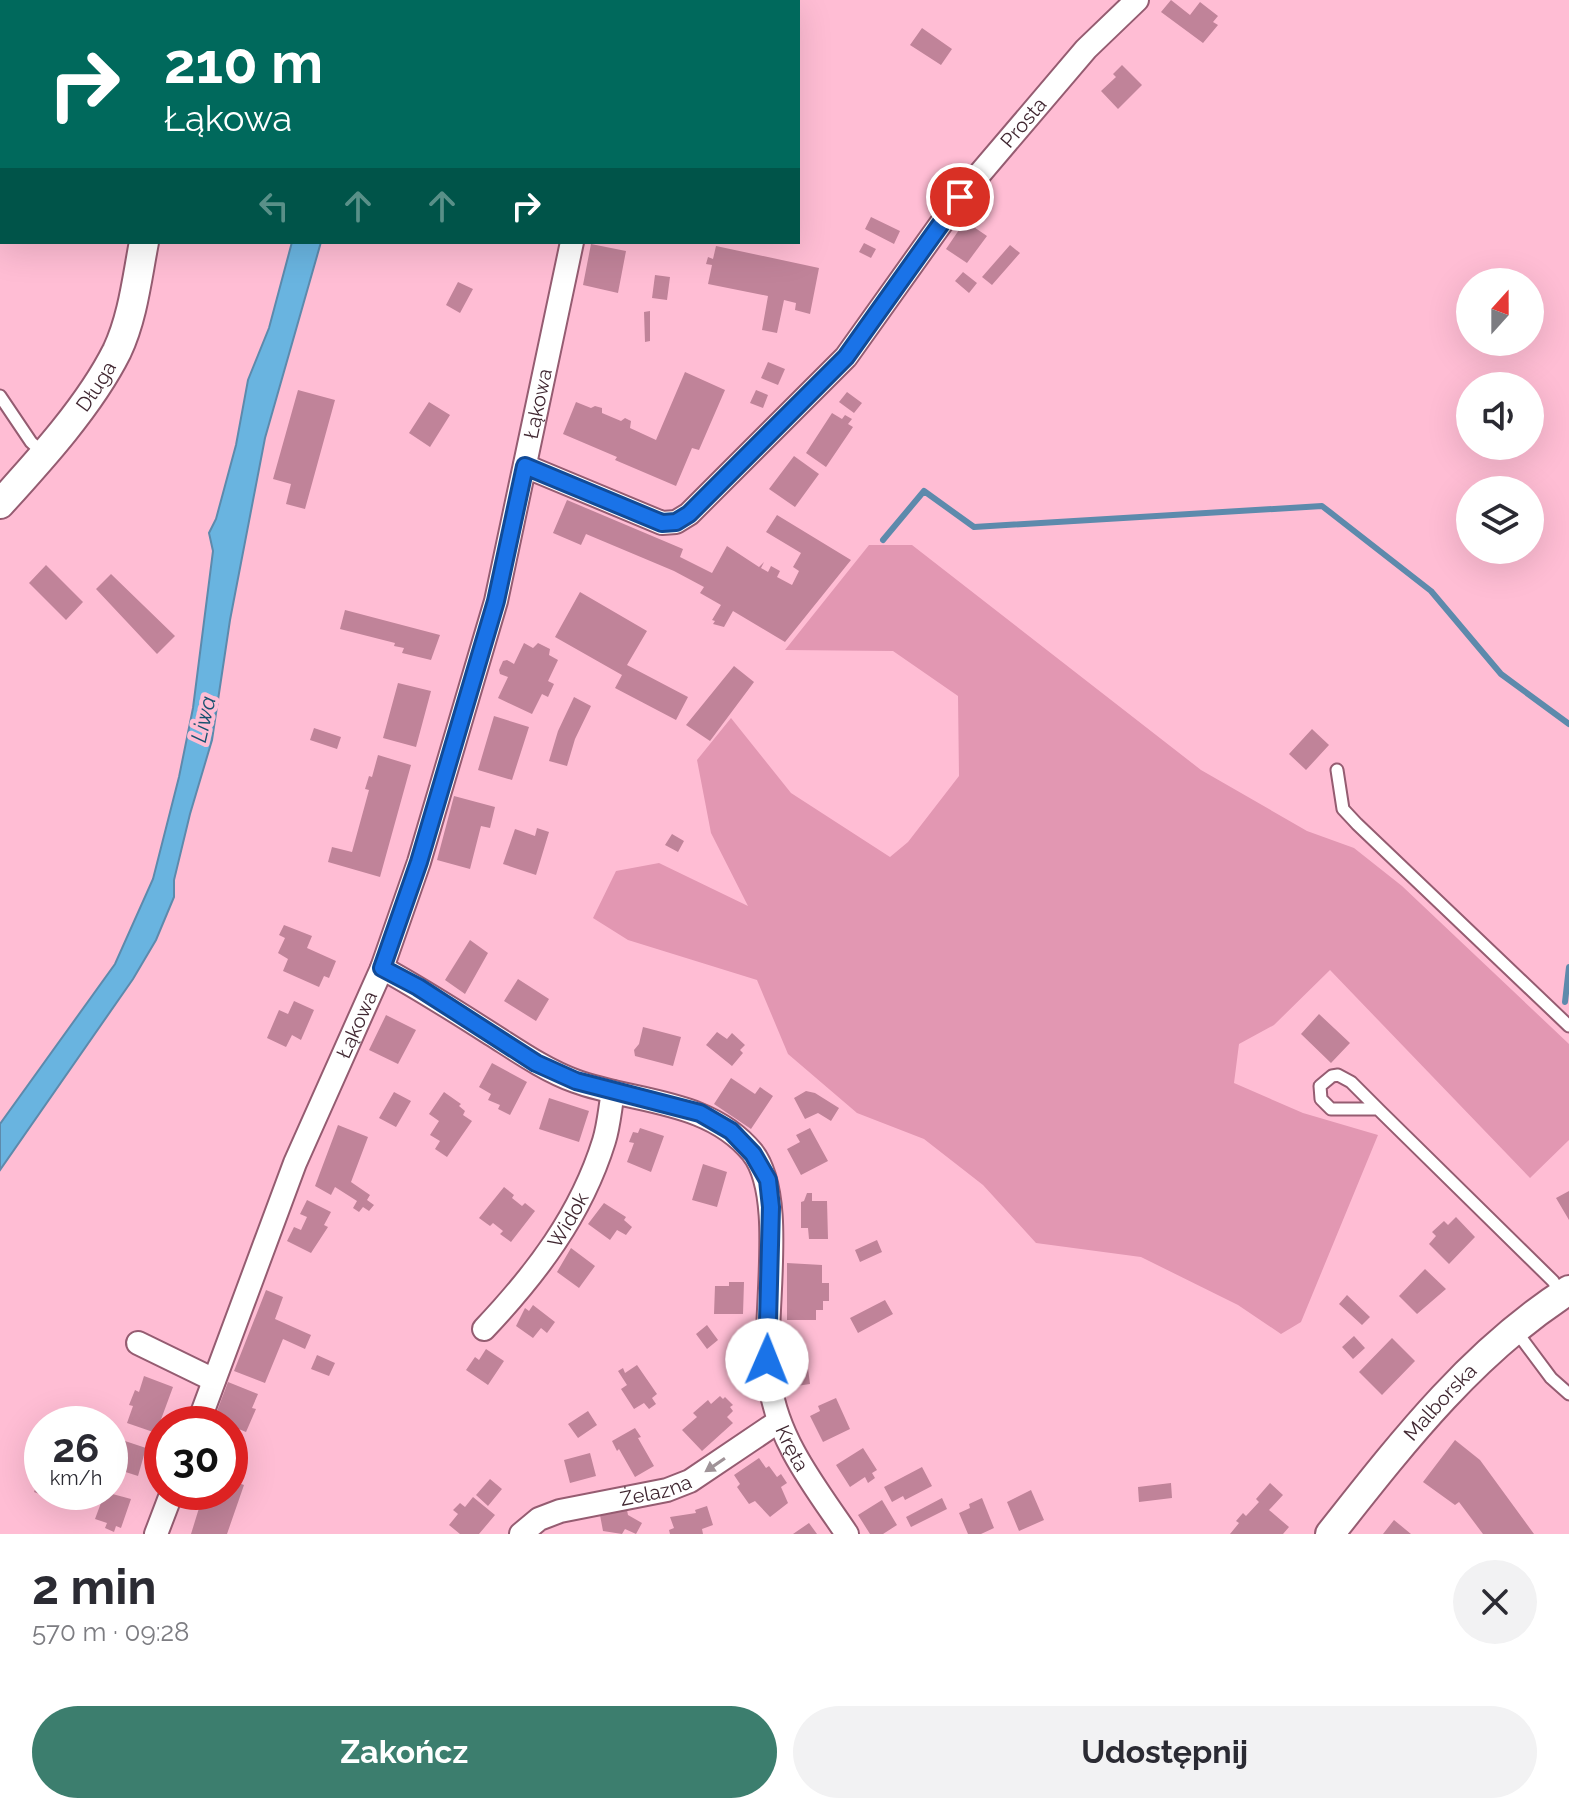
<!DOCTYPE html>
<html lang="pl">
<meta charset="utf-8">
<style>
body{margin:0;font-family:Raleway,sans-serif;background:#f2f2f3;color:#2b2b33;height:100vh;display:flex;flex-direction:column;font-size:30px;white-space:nowrap}
*{box-sizing:border-box;margin:0}
p{font-size:26px;color:#7c7c81}
.icon{flex:none;width:44px;height:44px;fill:none;stroke:currentColor;stroke-width:2;stroke-linecap:round;stroke-linejoin:round}
.map{position:relative;height:1534px;overflow:hidden}
.panel{display:flex;flex-direction:column;background:#fff;flex:1}
.panel>*{flex:none}
.guide{position:absolute;left:0px;top:0px;width:800px;height:244px;box-shadow:0 8px 32px #0002;background:#00695c;color:#fff;overflow:hidden}
.needle{width:52px;rotate:21deg}
.tools{position:absolute;left:1456px;top:268px;display:grid;gap:16px}
.tools a{display:grid;place-items:center;width:88px;height:88px;border-radius:50%;background:#fff;box-shadow:0 8px 32px #0002;font-size:40px}
.speed{position:absolute;left:24px;top:1406px;display:flex;gap:16px;font-size:40px;font-weight:700;text-align:center}
.speed>*{display:grid;place-content:center;width:104px;height:104px;border-radius:50%;background:#fff;box-shadow:0 8px 32px #0002;line-height:1}
.speed small{font-size:20px;font-weight:400}
.speed .limit{border:12px solid #d22;background:#fff;color:#111}
.pin{position:absolute;display:grid;place-items:center;width:68px;height:68px;color:#fff;margin:-34px;border:4px solid #fff;border-radius:50%;box-shadow:0 2px 8px #0007}
.me{position:absolute;width:88px;margin:-44px;rotate:1deg;stroke-linejoin:round;filter:drop-shadow(0 0 6px #0008)}
.turn{display:flex;align-items:center;gap:28px;height:168px;padding:0 32px;font-size:36px}
.turn .icon{width:104px;height:104px;stroke-width:2.5}
.turn b{display:block;font-size:56px;line-height:68px}
.lanes{display:flex;align-items:center;height:76px;padding:0 32px;background:#0003;justify-content:center;gap:40px;direction:ltr}
.lanes .off{opacity:.35}
.round{display:grid;place-items:center;flex:none;width:84px;height:84px;border-radius:42px;background:#f2f2f3}
.head{display:flex;align-items:center;justify-content:space-between;height:136px;padding:0 32px}
h1{font-size:48px;font-weight:700;line-height:60px}
.action{display:flex;gap:16px;margin-top:auto;padding:16px 32px}
.action a{flex:1;height:92px;border-radius:48px;background:#3c7e6e;color:#fff;font-size:32px;font-weight:700;line-height:92px;text-align:center}
.action a+a{background:#f2f2f3;color:#2b2b33}
.map>svg:first-child{display:block}
.green{fill:#e297b2}
.water{fill:#69b4e0;stroke:#5d8aac;stroke-width:2}
.lines{fill:none;stroke-linecap:round;stroke-linejoin:round}
.stream{stroke:#5d8aac;stroke-width:6}
.building{fill:#c08399}
.service-casing{stroke:#955c71;stroke-width:15}
.minor-casing{stroke:#955c71;stroke-width:26}
.tertiary-casing{stroke:#955c71;stroke-width:32}
.service{stroke:#fff;stroke-width:11}
.minor{stroke:#fff;stroke-width:22}
.tertiary{stroke:#fff;stroke-width:28}
.oneway{fill:#a09398}
.route-casing{stroke:#114b97;stroke-width:20}
.route{stroke:#1a73e8;stroke-width:14}
.labels{text-anchor:middle;stroke-width:8;stroke-linejoin:round;paint-order:stroke}
.street-label{font-size:20px;fill:#402731;stroke:#ffbdd4}
.water-label{font-size:22px;font-style:italic;fill:#17516f;stroke:#ffbdd4}
</style>
<div class="map">
<svg width="1569" height="1534" viewBox="0 0 1569 1534">
<rect width="100%" height="100%" fill="#ffbdd4"/>
<!-- green -->
<path class="green" d="M869 545H912L1201 770 1307 831 1354 848 1402 886 1569 1044V1140L1530 1178 1330 970 1274 1025 1239 1044 1234 1083 1303 1113 1378 1135 1301 1322 1281 1334 1238 1305 1141 1257 1036 1243 983 1185 924 1139 857 1113 788 1054 757 980 628 940 593 918 616 871 659 863 748 906 711 833 697 760 731 718 791 793 890 857 908 842 959 776 958 696 893 651 785 650Z"/>
<!-- water -->
<path class="water" d="M292 242H321L265 438 230 620 212 740 190 814 174 880V897L156 940 133 979 0 1170V1124L115 964 153 879 179 777 193 708 213 551 209 533 216 519 236 445 248 380 269 328Z"/>
<g class="lines">
<!-- stream -->
<path class="stream" d="M883 540 924 491 974 527 1322 506 1431 591 1501 674 1569 724
M1565 1002 1569 967"/>
</g>
<!-- building -->
<path class="building" d="M1171 0 1190 15 1200 2 1218 16 1213 22 1218 25 1203 43 1161 12Z
M922 28 952 49 941 65 910 45Z
M1122 65 1142 85 1118 109 1101 91 1116 77 1113 74Z
M871 217 900 231 894 244 865 229Z
M965 221 987 236 967 263 946 249Z
M864 243 876 249 871 258 859 252Z
M591 244 626 251 618 293 583 285Z
M1010 245 1020 253 992 285 982 277Z
M716 246 819 268 810 314 795 310 796 303 784 300 777 333 762 330 768 296 708 284 712 265 706 264 708 257 713 259Z
M963 272 977 283 969 293 955 281Z
M655 275 670 277 667 300 652 298Z
M458 282 473 289 460 313 446 305Z
M650 311V341L645 342 644 312Z
M768 362 785 369 778 385 761 378Z
M685 372 725 390 699 450 692 448 676 486 615 460 617 457 563 434 576 402 591 408 595 406 602 408V413L621 421 625 418 631 421 630 428 656 440Z
M298 390 335 400 305 509 286 504 291 484 273 479Z
M756 390 768 395 763 408 750 403Z
M847 392 862 403 854 413 839 402Z
M429 402 450 415 430 447 409 433Z
M832 413 842 419 845 415 852 419 848 424 853 427 826 467 806 453Z
M794 456 819 474 795 507 769 489Z
M567 500 683 549 680 557 712 573 727 546 759 567 764 562 761 568 768 572 771 566 780 571 777 577 792 585 799 571 793 567 801 553 766 532 777 515 851 560 785 642 733 611 724 627 713 624 715 621 712 620 721 605 700 593 704 587 674 571 586 534 581 545 553 533Z
M46 565 83 602 66 620 29 583Z
M111 574 175 636 157 654 96 589Z
M580 592 647 631 627 665 688 697 676 720 615 688 622 675 555 637Z
M345 610 440 635 431 660 402 653 404 648 394 646 395 643 340 629Z
M524 643 533 648 538 643 550 649 549 655 558 660 548 681 554 684 548 697 542 694 532 714 498 698 508 677 500 674 499 670 503 661 507 660 514 664Z
M734 666 754 682 710 741 686 725Z
M398 683 431 691 416 747 383 738Z
M574 697 591 706 575 739 567 766 549 761 558 731Z
M494 716 529 727 512 780 478 770Z
M314 728 341 737 337 749 310 740Z
M1312 729 1329 745 1306 770 1289 754Z
M378 755 411 765 380 877 328 862 332 847 352 852 369 790 365 789 369 776 372 777Z
M454 796 495 807 490 828 481 826 470 869 437 860Z
M537 828 549 832 536 875 503 864 515 829 535 836Z
M672 834 684 841 678 852 665 845Z
M284 925 312 936 307 948 336 961 329 978 324 976 319 987 283 971 288 959 278 953 285 938 279 935Z
M470 940 488 953 465 994 445 980Z
M518 979 549 999 536 1021 504 1001Z
M294 1001 314 1010 301 1040 292 1035 286 1047 267 1038 279 1010 288 1014Z
M1319 1014 1350 1043 1331 1063 1301 1034Z
M386 1015 416 1030 398 1064 369 1050Z
M643 1027 681 1037 673 1066 635 1056 634 1050 639 1044Z
M717 1032 727 1039 732 1033 745 1045 740 1050 743 1053 732 1066 706 1045Z
M492 1063 527 1082 510 1115 498 1109 500 1105 488 1100 491 1094 479 1087Z
M731 1078 755 1094 760 1087 773 1096 751 1129 714 1104Z
M806 1091 815 1093 839 1108 831 1121 818 1113 805 1119 794 1098Z
M394 1092 411 1101 396 1127 379 1118Z
M444 1092 461 1104 459 1106 465 1111 463 1115 472 1121 447 1157 435 1149 440 1141 430 1135 439 1121 429 1114Z
M549 1098 589 1111 579 1142 539 1129Z
M338 1125 368 1137 351 1182 370 1195 367 1200 374 1205 369 1211 363 1207 359 1212 353 1208 357 1201 335 1187 331 1195 315 1186Z
M640 1128 664 1136 651 1172 627 1162 634 1143 629 1142 633 1132 638 1133Z
M810 1128 828 1161 801 1175 787 1149 800 1142 796 1135Z
M703 1164 727 1172 717 1207 692 1200Z
M504 1187 514 1195 512 1198 522 1206 525 1203 535 1211 511 1242 500 1234 503 1231 493 1223 490 1226 479 1218Z
M1569 1191V1220L1556 1198Z
M807 1193H812V1201H827L828 1239H809L808 1228H801V1202L804 1201Z
M307 1200 331 1212 324 1225 328 1227 311 1253 287 1241 294 1227 301 1230 307 1217 300 1214Z
M604 1203 626 1217 624 1220 632 1227 626 1235 617 1230 610 1240 588 1224Z
M1456 1217 1475 1237 1449 1264 1429 1244 1436 1236 1432 1232 1444 1221 1448 1225Z
M877 1240 882 1252 860 1262 855 1250Z
M571 1248 595 1266 579 1288 557 1272Z
M787 1263 822 1265V1283H829V1301H823V1310H816V1320H787Z
M1425 1269 1446 1289 1417 1314 1399 1296Z
M729 1282H744L743 1314H714L715 1286H729Z
M266 1290 283 1297 275 1319 311 1335 305 1349 283 1339 265 1383 234 1371Z
M1347 1295 1370 1317 1362 1325 1339 1304Z
M885 1300 893 1314 858 1333 850 1318Z
M533 1305 555 1322 547 1333 541 1328 533 1338 516 1326 525 1308 529 1311Z
M707 1325 718 1340 707 1349 696 1334Z
M1354 1336 1365 1348 1353 1359 1342 1347Z
M1392 1338 1415 1361 1382 1395 1359 1372Z
M805 1345 810 1384 783 1388 778 1349Z
M486 1349 504 1361 488 1385 466 1370 475 1357 479 1360Z
M317 1355 335 1363 329 1376 311 1369Z
M637 1365 657 1394 652 1398 656 1404 649 1409 644 1403 634 1409 621 1389 627 1385 618 1371 623 1368 625 1373Z
M144 1376 173 1387 156 1433 127 1423 133 1406 129 1405 135 1390 139 1392Z
M228 1382 258 1394 252 1408 256 1409 246 1432 214 1419Z
M720 1396 723 1399 725 1397 733 1405 730 1407 733 1411 727 1417 733 1423 702 1451 682 1430 697 1417 693 1413 708 1400 711 1404Z
M836 1398 850 1429 823 1442 810 1416 820 1411 818 1406Z
M588 1411 597 1425 578 1438 568 1424Z
M635 1428 641 1437 638 1438 654 1466 635 1477 619 1449 617 1451 612 1441Z
M119 1439 146 1448 138 1476 110 1467Z
M1455 1440 1480 1460 1534 1534H1483L1459 1502 1455 1505 1423 1482Z
M863 1448 877 1470 872 1473 875 1478 868 1483 865 1477 850 1487 836 1465Z
M590 1453 596 1476 570 1483 564 1460Z
M759 1458 766 1468 769 1466 777 1477 781 1474 787 1483 781 1487 788 1503 770 1517 755 1501 749 1504 737 1487 740 1484 734 1475Z
M922 1467 932 1486 905 1500 903 1496 892 1502 884 1487Z
M42 1471V1492H49L47 1497 34 1492Z
M490 1479 502 1489 488 1506 476 1495Z
M230 1480 244 1485 227 1534H191L204 1492H230Z
M1171 1483 1172 1498 1139 1502 1138 1487Z
M1270 1483 1283 1495 1269 1510 1289 1527 1283 1534H1230L1239 1523 1236 1521 1243 1513 1246 1516 1259 1502 1256 1499Z
M1031 1490 1044 1520 1019 1531 1007 1502Z
M105 1492 131 1499 121 1528 116 1526 114 1532 105 1528 107 1523 95 1519Z
M473 1497 495 1515 479 1534H460L449 1525 458 1514 453 1510 460 1503 465 1507Z
M942 1498 947 1509 911 1527 906 1517Z
M982 1498 994 1528 981 1534H968L959 1513 970 1508 969 1504Z
M882 1500 897 1525 883 1534H870L858 1515Z
M707 1506 713 1525 702 1529 703 1534H670L669 1530 674 1528 670 1517 696 1513 695 1510Z
M627 1510 628 1515 642 1523 636 1534 625 1529 622 1534 603 1531 600 1515Z
M1394 1520 1411 1534H1383Z
M809 1523 817 1534H793Z"/>
<g class="lines">
<defs>
<path id="service" d="M0 396 31 442 43 453
M1337 770 1343 809 1357 824 1569 1026
M1378 1109 1351 1082 1338 1075 1332 1076 1320 1086 1321 1099 1331 1109H1378L1553 1281 1562 1295
M1516 1331 1551 1378 1569 1394"/>
<g id="minor">
<path d="M618 2 619 0"/>
<path id="s1" d="M525 466 662 523 676 522 689 514 846 357 960 197 1086 49 1137 0"/>
<path id="s2" d="M382 968C419 988 455 1011 491 1034 518 1051 545 1070 575 1081 635 1103 708 1099 752 1152 789 1198 760 1323 770 1384 778 1441 816 1488 847 1534"/>
<path id="s3" d="M484 1329C536 1274 581 1215 604 1141 609 1125 610 1108 613 1092"/>
<path d="M138 1343 214 1380"/>
<path id="s4" d="M198 1424 295 1163 382 968 419 862 496 601 572 242"/>
<path d="M156 1534 172 1492"/>
<path id="s5" d="M521 1534 539 1519 560 1511 667 1490 690 1481 779 1421"/>
</g>
<g id="tertiary">
<path d="M191 2 192 0"/>
<path id="s6" d="M0 504C41 459 90 405 117 351 133 317 137 278 144 242"/>
<path id="s7" d="M1330 1534C1401 1444 1471 1353 1569 1290"/>
</g>
</defs>
<!-- service casing -->
<use href="#service" class="service-casing"/>
<!-- minor casing -->
<use href="#minor" class="minor-casing"/>
<!-- tertiary casing -->
<use href="#tertiary" class="tertiary-casing"/>
<!-- service -->
<use href="#service" class="service"/>
<!-- minor -->
<use href="#minor" class="minor"/>
<!-- tertiary -->
<use href="#tertiary" class="tertiary"/>
</g>
<!-- one-way arrows -->
<defs><path id="oneway-solid" d="M-6-.8H1V-3.2L6.5 0L1 3.2V.8H-6Z" transform="scale(2)"/></defs>
<use class="oneway" href="#oneway-solid" transform="translate(715 1465) rotate(146)"/>
<g class="lines">
<defs>
<path id="route" d="M767 1360 771 1207 768 1180 753 1154 731 1131 700 1113 576 1081 536 1063 418 987 382 968 419 862 496 601 525 466 662 523 676 522 689 514 846 357 960 197"/>
</defs>
<!-- route casing -->
<use href="#route" class="route-casing"/>
<!-- route -->
<use href="#route" class="route"/>
</g>
<g class="labels">
<!-- street labels -->
<g class="street-label">
<text dy="7" stroke="none"><textPath href="#s1" startOffset="694">Prosta</textPath></text>
<text dy="7" stroke="none"><textPath href="#s6" startOffset="152">Długa</textPath></text>
<text dy="7" stroke="none"><textPath href="#s4" startOffset="1078">Łąkowa</textPath></text>
<text dy="7" stroke="none"><textPath href="#s4" startOffset="430">Łąkowa</textPath></text>
<text dy="7" stroke="none"><textPath href="#s3" startOffset="138">Widok</textPath></text>
<text dy="7" stroke="none"><textPath href="#s7" startOffset="172">Malborska</textPath></text>
<text dy="7" stroke="none"><textPath href="#s2" startOffset="722">Kręta</textPath></text>
<text dy="7" stroke="none"><textPath href="#s5" startOffset="144">Żelazna</textPath></text>
</g>
<!-- water labels -->
<g class="water-label">
<text transform="translate(203 719) rotate(-77)" y="8">Liwa</text>
</g>
</g>
</svg>
<div class="tools">
<a><svg class="needle" viewBox="-14 -14 28 28"><path d="M0-13l5 13h-10z" fill="#e53935"/><path d="M0 13l5-13h-10z" fill="#7c7c81"/></svg></a>
<a><svg class="icon" aria-label="sound" viewBox="0 0 24 24"><path d="M4 9h4l5-4v14l-5-4H4zM17 9q2 3 0 6"/></svg></a>
<a><svg class="icon" aria-label="layers" viewBox="0 0 24 24"><path d="M12 4l9 5-9 5-9-5zM3 14l9 5 9-5"/></svg></a>
</div>
<div class="speed"><div>26<small>km/h</small></div><div class="limit">30</div></div>
<div class="pin" style="left:960px;top:197px;background:#d93025"><svg class="icon" aria-label="arrive" viewBox="0 0 24 24"><path d="M6 21V4h12l-3 4 3 4H6"/></svg></div>
<svg class="me" style="left:767px;top:1360px" viewBox="-20 -20 40 40"><circle r="19" fill="#fff"/><path d="M0-13L10 11 0 6-10 11z" fill="#1a73e8"/></svg>
<div class="guide">
<div class="turn"><svg class="icon" aria-label="right" viewBox="0 0 24 24"><path d="M7 20v-9h11M14 6l5 5-5 5"/></svg><div><b>210 m</b>Łąkowa</div></div>
<div class="lanes"><svg class="icon off" aria-label="left" viewBox="0 0 24 24"><path d="M17 20v-9H6M10 6l-5 5 5 5"/></svg><svg class="icon off" aria-label="ahead" viewBox="0 0 24 24"><path d="M12 20V5M6 11l6-6 6 6"/></svg><svg class="icon off" aria-label="ahead" viewBox="0 0 24 24"><path d="M12 20V5M6 11l6-6 6 6"/></svg><svg class="icon" aria-label="right" viewBox="0 0 24 24"><path d="M7 20v-9h11M14 6l5 5-5 5"/></svg></div>
</div>
</div>
<section class="panel">
<div class="head"><div><h1>2 min</h1><p>570 m · 09:28</p></div><a class="round"><svg class="icon" aria-label="close" viewBox="0 0 24 24"><path d="M6 6l12 12M18 6L6 18"/></svg></a></div>
<div class="action"><a>Zakończ</a><a>Udostępnij</a></div>
</section>
